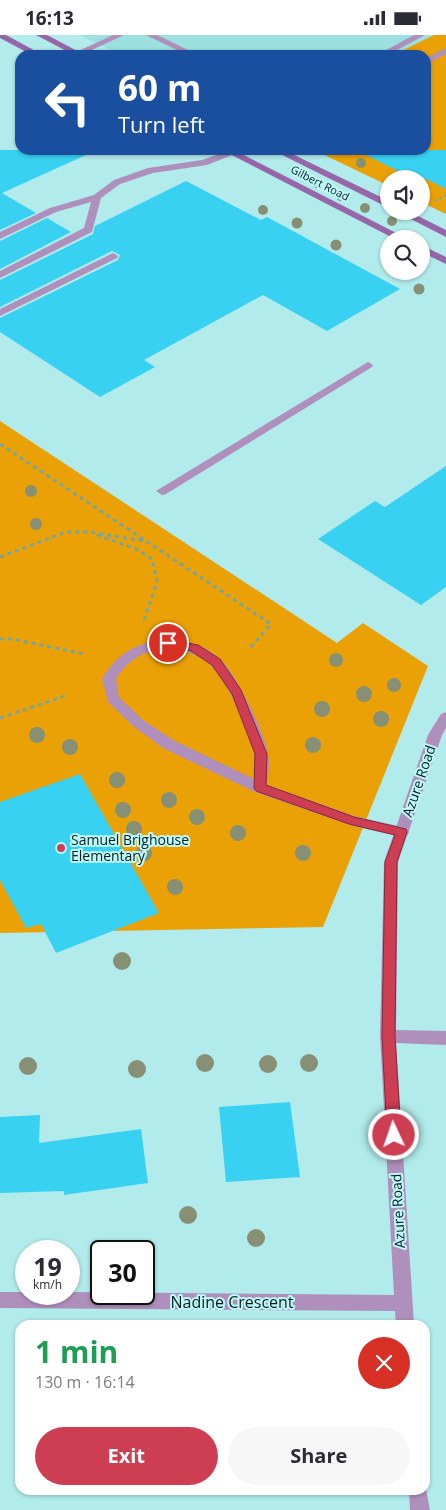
<!DOCTYPE html>
<meta charset="utf-8">
<style>
body{margin:0;font-family:"Open Sans",sans-serif;background:#f7f7f7;color:#2b2b33;height:100vh;display:flex;flex-direction:column;font-size:19px;white-space:nowrap}
*{box-sizing:border-box;margin:0}
p{font-size:16px;color:#7c7c81}
.icon{flex:none;width:28px;height:28px;fill:none;stroke:currentColor;stroke-width:2;stroke-linecap:round;stroke-linejoin:round}
.map{position:relative;flex:1;overflow:hidden}
.details{position:absolute;left:15px;top:1285px;width:415px;height:175px;display:flex;flex-direction:column;background:#fff;border-radius:15px;box-shadow:0 1px 4px #0004}
.details>*{flex:none}
.guide{position:absolute;left:15px;top:15px;width:416px;height:105px;border-radius:15px;box-shadow:0 1px 4px #0004;background:#1a4fa0;color:#fff;overflow:hidden}
.tools{position:absolute;left:380px;top:135px;display:grid;gap:10px}
.tools a{display:grid;place-items:center;width:50px;height:50px;border-radius:50%;background:#fff;box-shadow:0 1px 4px #0004;font-size:25px}
.speed{position:absolute;left:15px;top:1205px;display:flex;gap:10px;font-size:25px;font-weight:700;text-align:center}
.speed>*{display:grid;place-content:center;width:65px;height:65px;border-radius:50%;background:#fff;box-shadow:0 1px 4px #0004;line-height:1}
.speed small{font-size:12px;font-weight:400}
.speed .limit{border:2px solid #111;border-radius:8px;background:#fff;color:#111}
.pin{position:absolute;display:grid;place-items:center;width:42px;height:42px;color:#fff;margin:-21px;border:2px solid #fff;border-radius:50%;box-shadow:0 1px 5px #0007}
.me{position:absolute;width:55px;margin:-28px;rotate:357deg;stroke-linejoin:round;filter:drop-shadow(0 0 4px #0008)}
.turn{display:flex;align-items:center;gap:18px;height:105px;padding:0 20px;font-size:22px}
.turn .icon{width:65px;height:65px;stroke-width:2.5}
.turn b{display:block;font-size:35px;line-height:42px}
.round{display:grid;place-items:center;flex:none;width:52px;height:52px;border-radius:26px;background:#f7f7f7}
.overview{display:flex;align-items:center;justify-content:space-between;height:85px;padding:0 20px}
h1{font-size:30px;font-weight:700;line-height:38px;color:#1e9e55}
.action{display:flex;gap:10px;margin-top:auto;padding:10px 20px}
.action a{flex:1;height:58px;border-radius:30px;background:#ce3e53;color:#fff;font-size:20px;font-weight:700;line-height:58px;text-align:center}
.action a+a{background:#f7f7f7;color:#2b2b33}
.status{display:flex;justify-content:space-between;align-items:center;height:35px;padding:0 25px;background:#fff;direction:ltr}
.status svg{height:14px;fill:currentColor}
.map>svg:first-child{display:block}
.built{fill:#9ce0e0}
.green{fill:#eaa105}
.building{fill:#38d1f2}
.lines{fill:none;stroke-linecap:round;stroke-linejoin:round}
.path-far1{stroke:#77a5a5;stroke-width:2;stroke-dasharray:2.5 2.5;stroke-linecap:butt}
.path{stroke:#77a5a5;stroke-width:3;stroke-dasharray:4 4;stroke-linecap:butt}
.service{fill:#af8fbb;fill-rule:evenodd}
.minor{fill:#af8fbb;fill-rule:evenodd}
.secondary{fill:#9667a8;fill-rule:evenodd}
.tree{fill:#879074}
.route{fill:#ce3e53;stroke:#862836}
.poi-dot{fill:#ce3e53;stroke:#bef8f8;stroke-width:2}
.labels{text-anchor:middle;stroke-width:4;stroke-linejoin:round;paint-order:stroke}
.far-street-label{font-size:11px;fill:#082020;stroke:#bef8f8}
.street-label{font-size:14px;fill:#082020;stroke:#bef8f8}
.poi-label{font-size:14px;fill:#082020;stroke:#bef8f8;text-anchor:start}
.near-street-label{font-size:16px;fill:#082020;stroke:#bef8f8}
</style>
<div class="status"><b>16:13</b><svg viewBox="0 0 49 12"><path d="M0 12V9h3v3zM5 12V6h3v6zM10 12V3h3v9zM15 12V0h3v12zM26 1h20v11H26zM47 4h2v5h-2z"/></svg></div>
<div class="map">
<svg width="446" height="1475" viewBox="0 0 446 1475">
<rect width="100%" height="100%" fill="#b1ebeb"/>
<!-- built -->
<path class="built" d="M80 0H434L393 20H121Z"/>
<!-- green -->
<path class="green" d="M434 0H446V179L421 167V144H389V151L314 115H426V20H393Z
M0 386 337 608 363 588 428 631 323 892 0 898Z"/>
<!-- building -->
<path class="building" d="M0 115H97L2 158 36 178 0 195Z
M356 115H446V154L426 144 421 147V144H414Z
M186 146 261 185 267 182 400 254 327 296 263 260 144 325 155 332 100 362 0 297V283L118 225 120 220 112 216 0 272V245L93 199 95 191Z
M47 183 71 197 0 234V206Z
M446 431V552L421 570 318 504 375 466 385 472Z
M80 739 159 878 56 918 41 889 26 893 0 845V767Z
M290 1067 300 1142 226 1147 219 1072Z
M40 1080 39 1108 141 1094 148 1148 64 1160V1156L0 1158V1082Z"/>
<g class="lines">
<!-- path-far1 -->
<path class="path-far1" d="M435 166 446 160"/>
<!-- path -->
<path class="path" d="M0 409 271 589 249 614
M97 500 134 513 152 524 157 547 144 585
M0 522 66 497H90L144 506
M0 604H12L84 619
M0 683 65 661"/>
<!-- service -->
<path class="service" d="M113 0H124L81 20H70Z
M146 0H157L190 16 183 18Z
M414 0H425L388 20H377Z
M446 13V19L426 29V23Z
M231 115H245L207 130 153 138 120 149 101 163 92 197 0 243V236L84 193 91 167 56 177 0 204V197L50 173 94 160 114 145 148 133 202 125Z
M113 218 118 221 117 223 0 281V274Z
M368 327 373 330 372 332 166 459 162 460 156 456Z
M157 605C178 604 202 608 219 623 236 638 264 696 268 719 270 729 268 740 267 750L354 781 407 793 409 797 407 801 402 802 353 791 255 757 163 713 133 691 108 667 102 644C117 620 129 612 157 605ZM169 613C184 615 196 619 208 628 227 644 248 693 254 717 256 726 254 735 254 744L173 705 143 685 119 662 116 644C128 624 145 615 169 613Z"/>
<!-- minor -->
<path class="minor" d="M446 677V693L442 700 398 827 396 995 446 996V1010L396 1008 414 1290H396L395 1276 0 1273V1257H26V1259H69V1257L394 1260 380 1001 384 827 428 700 441 679Z
M425 1449 430 1475H410L409 1455H425Z"/>
<!-- secondary -->
<path class="secondary" d="M0 0H6L43 20H32L0 3Z
M36 0H47L85 20H74Z
M222 115H234L408 204H395Z
M272 115H284L389 166V173Z
M395 176H408L446 195V202Z
M421 210 446 222V229L421 217Z"/>
</g>
<!-- trees -->
<g class="tree">
<circle cx="361" cy="128" r="5"/>
<circle cx="317" cy="148" r="5"/>
<circle cx="341" cy="161" r="5"/>
<circle cx="365" cy="173" r="5"/>
<circle cx="263" cy="175" r="5"/>
<circle cx="392" cy="186" r="5"/>
<circle cx="297" cy="188" r="5.5"/>
<circle cx="336" cy="210" r="5.5"/>
<circle cx="419" cy="254" r="5.5"/>
<circle cx="31" cy="456" r="6"/>
<circle cx="36" cy="489" r="6"/>
<circle cx="336" cy="625" r="7"/>
<circle cx="394" cy="650" r="7"/>
<circle cx="364" cy="659" r="8"/>
<circle cx="322" cy="674" r="8"/>
<circle cx="381" cy="684" r="8"/>
<circle cx="37" cy="700" r="8"/>
<circle cx="313" cy="710" r="8"/>
<circle cx="70" cy="712" r="8"/>
<circle cx="117" cy="745" r="8"/>
<circle cx="169" cy="765" r="8"/>
<circle cx="123" cy="775" r="8"/>
<circle cx="197" cy="782" r="8"/>
<circle cx="134" cy="794" r="8"/>
<circle cx="238" cy="798" r="8"/>
<circle cx="144" cy="818" r="8"/>
<circle cx="303" cy="818" r="8"/>
<circle cx="175" cy="852" r="8"/>
<circle cx="122" cy="926" r="9"/>
<circle cx="205" cy="1028" r="9"/>
<circle cx="309" cy="1028" r="9"/>
<circle cx="268" cy="1029" r="9"/>
<circle cx="28" cy="1031" r="9"/>
<circle cx="137" cy="1034" r="9"/>
<circle cx="188" cy="1180" r="9"/>
<circle cx="256" cy="1203" r="9"/>
</g>
<!-- route -->
<path class="route" d="M168 604 198 610 220 624 241 655 267 719 266 750 354 782 406 794 407 797 397 827 395 1001 401 1100 399 1104 394 1106 389 1104 387 1100 382 1001 385 827 395 800 349 789 256 756 254 753 255 719 232 659 212 630 191 616 164 610 163 608Z"/>
<!-- markers -->
<circle class="poi-dot" cx="61" cy="813" r="5"/>
<g class="labels">
<!-- far-street labels -->
<g class="far-street-label">
<text transform="translate(320 148) rotate(27)" y="4">Gilbert Road</text>
</g>
<!-- street labels -->
<g class="street-label">
<text transform="translate(419 746) rotate(-71)" y="5">Azure Road</text>
<text transform="translate(398 1176) rotate(-93)" y="5">Azure Road</text>
</g>
<!-- poi labels -->
<g class="poi-label">
<text x="71" y="810">Samuel Brighouse<tspan x="71" dy="16">Elementary</tspan></text>
</g>
<!-- near-street labels -->
<g class="near-street-label">
<text x="232" y="1273">Nadine Crescent</text>
</g>
</g>
</svg>
<div class="tools">
<a><svg class="icon" aria-label="sound" viewBox="0 0 24 24"><path d="M4 9h4l5-4v14l-5-4H4zM17 9q2 3 0 6"/></svg></a>
<a><svg class="icon" aria-label="search" viewBox="0 0 24 24"><circle cx="10" cy="10" r="6"/><path d="M15 15l6 6"/></svg></a>
</div>
<div class="speed"><div>19<small>km/h</small></div><div class="limit">30</div></div>
<div class="pin" style="left:168px;top:608px;background:#d93025"><svg class="icon" aria-label="arrive" viewBox="0 0 24 24"><path d="M6 21V4h12l-3 4 3 4H6"/></svg></div>
<svg class="me" style="left:394px;top:1100px" viewBox="-20 -20 40 40"><circle r="17" fill="#ce3e53" stroke="#fff" stroke-width="3"/><path d="M0-11L8 9 0 5-8 9z" fill="#fff"/></svg>
<div class="guide">
<div class="turn"><svg class="icon" aria-label="left" viewBox="0 0 24 24"><path d="M17 20v-9H6M10 6l-5 5 5 5"/></svg><div><b>60 m</b>Turn left</div></div>
</div>
<section class="details">
<div class="overview"><div><h1>1 min</h1><p>130 m · 16:14</p></div><a class="round" style="background:#d93025;color:#fff"><svg class="icon" aria-label="close" viewBox="0 0 24 24"><path d="M6 6l12 12M18 6L6 18"/></svg></a></div>
<div class="action"><a>Exit</a><a>Share</a></div>
</section>
</div>
